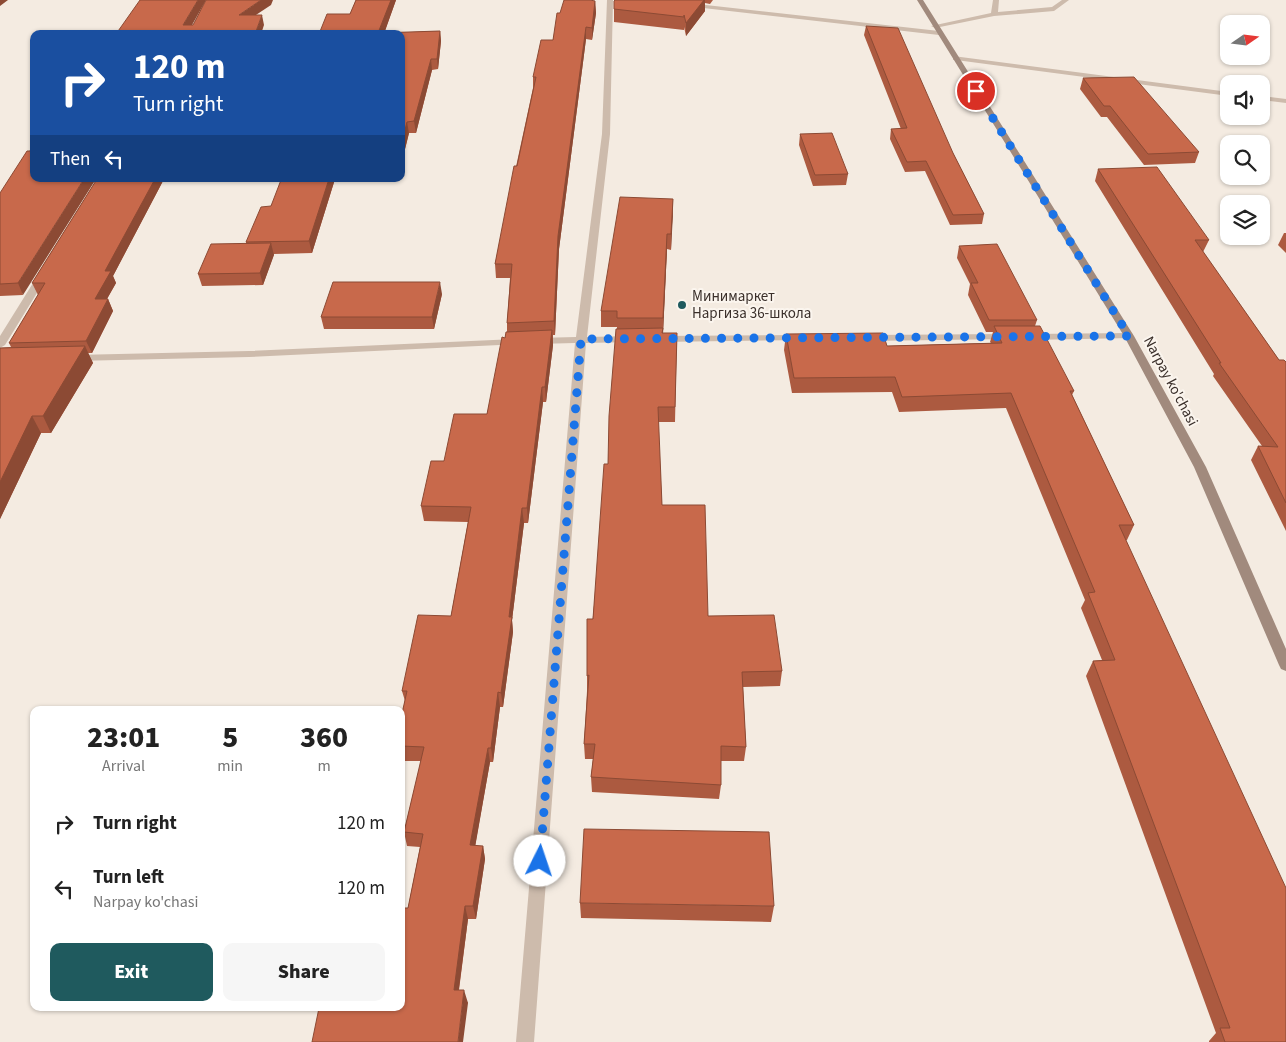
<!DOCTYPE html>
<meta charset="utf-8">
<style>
body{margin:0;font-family:"Source Sans 3",sans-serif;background:#f6f6f6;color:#222;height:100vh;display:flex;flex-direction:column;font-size:19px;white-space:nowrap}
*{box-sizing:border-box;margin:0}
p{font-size:16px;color:#767676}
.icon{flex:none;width:28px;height:28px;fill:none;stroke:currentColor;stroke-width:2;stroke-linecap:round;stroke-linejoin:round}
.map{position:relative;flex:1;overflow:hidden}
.side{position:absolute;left:30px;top:706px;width:375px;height:305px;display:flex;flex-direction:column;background:#fff;border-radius:10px;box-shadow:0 1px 4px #0004}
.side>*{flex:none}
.hud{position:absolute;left:30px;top:30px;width:375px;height:152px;border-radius:10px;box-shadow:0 1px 4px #0004;background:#1a4fa0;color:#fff;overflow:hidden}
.needle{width:32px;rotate:76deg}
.buttons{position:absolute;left:1220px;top:15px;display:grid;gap:10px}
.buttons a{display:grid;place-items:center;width:50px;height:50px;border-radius:10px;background:#fff;box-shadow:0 1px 4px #0004;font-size:25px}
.pin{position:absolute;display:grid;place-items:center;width:42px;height:42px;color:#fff;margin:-21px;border:2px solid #fff;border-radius:50%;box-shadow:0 1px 5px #0007}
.me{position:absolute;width:55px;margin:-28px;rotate:4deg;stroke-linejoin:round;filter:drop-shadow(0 0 4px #0008)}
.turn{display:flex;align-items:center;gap:18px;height:105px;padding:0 20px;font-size:22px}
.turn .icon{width:65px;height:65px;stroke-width:2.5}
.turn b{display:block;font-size:35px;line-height:42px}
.then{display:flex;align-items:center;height:48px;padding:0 20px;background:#0003;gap:10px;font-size:19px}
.eta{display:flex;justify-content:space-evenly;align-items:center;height:85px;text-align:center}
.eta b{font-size:30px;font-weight:800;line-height:35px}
.cta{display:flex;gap:10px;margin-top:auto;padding:10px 20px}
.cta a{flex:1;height:58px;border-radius:10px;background:#1f5a5e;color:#fff;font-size:20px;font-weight:800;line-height:58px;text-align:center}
.cta a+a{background:#f6f6f6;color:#222}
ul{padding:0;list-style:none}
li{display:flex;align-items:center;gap:15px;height:65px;padding:0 20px}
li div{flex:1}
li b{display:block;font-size:19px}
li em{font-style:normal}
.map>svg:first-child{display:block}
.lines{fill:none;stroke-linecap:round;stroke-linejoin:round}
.lane{fill:#cdbbac;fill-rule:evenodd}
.street{fill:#cdbbac;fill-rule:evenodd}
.secondary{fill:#a18a7d;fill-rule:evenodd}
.wall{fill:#ac5a40}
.shaded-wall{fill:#8c4a34}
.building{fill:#c8694b;stroke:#8c4a34}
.route{stroke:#1a73e8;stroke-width:9;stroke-dasharray:0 16.2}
.poi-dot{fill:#1f5a5e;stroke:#fbf5ee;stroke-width:2}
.labels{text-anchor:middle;stroke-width:4;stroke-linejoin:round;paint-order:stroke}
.poi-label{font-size:15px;fill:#3b302b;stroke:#fbf5ee;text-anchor:start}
.street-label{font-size:15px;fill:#3b302b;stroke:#fbf5ee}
</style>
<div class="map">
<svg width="1286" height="1042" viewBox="0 0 1286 1042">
<rect width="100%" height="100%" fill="#f4ebe1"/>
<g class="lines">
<!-- lane -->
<path class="lane" d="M993 0H999L998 12 1052 7 1062 0H1069L1054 11 994 16 935 28 931 26 991 13Z"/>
<!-- street -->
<path class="street" d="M607 0H613L610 134 587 337 632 336 637 339 632 342 586 343 534 1042H516L575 343 537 344 532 341 537 338 576 337 602 134Z
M688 3 939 31 943 33 939 35 686 6 685 5Z
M953 56 1229 92V96L956 60H953Z
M1261 96 1286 99V103L1261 100Z
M43 272 48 275 5 345 0 348V336L38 275Z
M1129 333 1133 334V338L1030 340 1025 337 1030 334Z
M1007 334 1012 337 1011 339 867 341 862 338 867 335Z
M802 335 806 336V340L660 342 655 339 660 336Z
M517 339 521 340V344L249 357 75 361 70 358 75 355 249 351Z"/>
<!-- secondary -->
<path class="secondary" d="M917 0H923L1134 336 1206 467 1286 649V671L1281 669 1279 665 1194 467 1124 336Z"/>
</g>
<!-- wall -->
<path class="wall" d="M356 0H396L384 33 440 31 441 41 438 69 432 70 416 133H409L401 165V34H319L350 14Z
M615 0H713L710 4 705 3V11L686 36 684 27V30L614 22V1Z
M591 1H595L596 13 592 40 586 39 559 249 555 335H553V345L546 402H543L528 523H524L512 620 513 632 503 707H500L493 762H490L475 846H483L485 859 476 919H468L459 990 468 1003 401 1008 408 908 420 847 407 846 404 832 421 761H401V718L405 701 402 691 451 616 468 522 424 521 421 506 444 461 487 414 505 338 507 332V323L510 278H496L495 264 533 88V77L553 40 560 13Z
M866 26 953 153 984 214 982 224 950 225 925 171 905 172 890 139 891 129H901L864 35Z
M1083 78 1199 152 1195 163 1144 165 1107 117H1101L1080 89Z
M800 134 848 174 846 185 813 186 799 145Z
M1098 169 1209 240 1203 252 1279 360 1286 362V531L1251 460 1258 446H1262L1213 376 1214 374 1095 181Z
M97 179H164L113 276 116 283 107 299H108L113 311 92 353H88L93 363 51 433H41L0 519V348L11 347 9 343 38 295 32 283Z
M286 179H335L312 253 274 254 263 285 202 286 198 274 246 243V242L271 206Z
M0 193 23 295 0 296Z
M673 199 671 250 667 249 663 333H677L675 422H658L662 505 708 616 782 671 780 686 743 687 746 747 744 761H721V785L719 799 592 792 591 777 593 759H585L584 744 587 691V676L608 464 617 329V327H601V311Z
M1284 233H1286V253L1278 245Z
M959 246 1037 320 1035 326 1074 391 1072 395 1134 525 1127 540H1126L1286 1042H1209V1041L1216 1033 1086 676 1093 661 1102 660 1081 608 1085 600 1006 408 899 412 892 392 792 393 784 350 786 334 887 346 991 343 990 342 993 332H986L968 295 970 284 957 258Z
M442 294 434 329H324L321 317Z
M580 903 774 906 771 922 581 918Z"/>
<!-- shaded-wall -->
<path class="shaded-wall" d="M0 0H8L0 6Z
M198 0H206L187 34 183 25Z
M261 0H273L271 5 241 25 239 15Z
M391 0H396L384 34 378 33Z
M704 0H705V11L686 36V23Z
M595 1 596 13 592 40V28Z
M262 15 264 25 261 34H255Z
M586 27V39L559 249 555 335 554 321 558 236Z
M440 31 441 41 438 69 437 59Z
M431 59 432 70 416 133 414 121Z
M407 122 409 133 401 165V146Z
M84 179H96L23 295 18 283Z
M155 179H164L113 276 116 283 100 311 95 299 105 271Z
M329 179H335L312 253 309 241Z
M673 199V214L671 250V234Z
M667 234V249L663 334V318Z
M271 243 274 255 263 285 260 273Z
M440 282 442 294 434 329 432 317Z
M108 299 113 311 92 353 86 341Z
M552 330 553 345 546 402 545 387Z
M85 346 93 363 51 433 43 416Z
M542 387 543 402 528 523 527 508Z
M32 416 41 433 0 519V482Z
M522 508 524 523 512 620 513 632 503 707 501 693 509 617Z
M498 692 500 707 493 762 491 748Z
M488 748 490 762 473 859 470 845Z
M483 846 485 859 476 919 473 906Z
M465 906 468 919 457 1003 454 990Z
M464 990 468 1003 463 1042H458Z"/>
<!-- building -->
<path class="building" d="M140 0H198L183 25H193L206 0H261L239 15H262L255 34H116Z
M356 0H391L378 33 440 31 437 59H431L414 121 407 122 401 146V34H319L327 14H350Z
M564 0H590L595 1 592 28 586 27 558 236 554 321 507 323 512 264H495L514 166H517L536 77H533L541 40H553L557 13H560Z
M615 0H704L686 23 684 15V17L614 9V1Z
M866 26 898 28 953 153 984 214 953 215 926 161 907 162 891 129 907 128Z
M1134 77 1199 152 1148 154 1110 106H1104L1083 78Z
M832 133 848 174 815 175 800 134Z
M34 144V179H84L18 283 0 284V193L27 151H30Z
M1157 167 1209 240H1195L1279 360H1284L1286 362V503L1258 446 1278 447 1219 363H1221L1098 169Z
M97 179H155L105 271H111L95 299H108L86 341 9 343 45 283H32Z
M286 179H329L309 241 246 242 261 207 271 206 281 180H285Z
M620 197 673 199 671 234H667L663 318H617V311H601Z
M271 243 260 273 198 274 211 244Z
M997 244 1037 320H989L971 283H978L959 246Z
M333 282H440L432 317H321Z
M994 326H1040L1074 391H1070L1134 525H1119L1286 888V1042H1225L1220 1028H1230L1093 661 1115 660 1088 593 1095 592 1011 393 902 397 895 377 794 378 786 334 883 333 887 346 1002 343Z
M663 328 662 333H677L675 407H658L662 505H705L708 616 774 615 782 671 742 672 746 747 721 746V785L591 777 595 744H584L589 675 587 676V619H593L604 464H608L609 416 616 329Z
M552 330 545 387H542L527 508H522L509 617H512L501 693 498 692 491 748H488L470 845 483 846 473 906H465L454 990H464L458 1042H312L319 1008H401V908H408L423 834 404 832 424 747 401 746V718L407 691H402L418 615 451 616 471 507 421 506 431 461H444L454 414H487L502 337 505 338 506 332Z
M85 346 43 416H32L0 482V348Z
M584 829 769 832 774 906 580 903Z"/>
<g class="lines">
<!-- route -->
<path class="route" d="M540 861 581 339 1129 336 976 91"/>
</g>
<!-- markers -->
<circle class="poi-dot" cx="682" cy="305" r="5"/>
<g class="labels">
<!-- poi labels -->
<g class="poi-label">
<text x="692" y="301">Минимаркет<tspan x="692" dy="17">Наргиза 36-школа</tspan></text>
</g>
<!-- street labels -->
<g class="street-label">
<text transform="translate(1171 381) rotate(62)" y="5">Narpay ko'chasi</text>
</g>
</g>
</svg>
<div class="buttons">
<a><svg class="needle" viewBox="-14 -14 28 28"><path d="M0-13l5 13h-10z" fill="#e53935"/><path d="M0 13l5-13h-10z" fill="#767676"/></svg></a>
<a><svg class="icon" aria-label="sound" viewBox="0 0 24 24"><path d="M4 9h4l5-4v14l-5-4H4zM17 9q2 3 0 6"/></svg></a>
<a><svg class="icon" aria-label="search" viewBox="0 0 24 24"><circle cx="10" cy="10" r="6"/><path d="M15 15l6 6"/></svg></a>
<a><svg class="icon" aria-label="layers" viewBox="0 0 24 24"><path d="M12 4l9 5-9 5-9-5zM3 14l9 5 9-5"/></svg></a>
</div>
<div class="pin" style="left:976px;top:91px;background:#d93025"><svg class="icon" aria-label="arrive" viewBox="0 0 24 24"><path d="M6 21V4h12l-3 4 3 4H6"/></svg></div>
<svg class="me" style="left:540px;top:861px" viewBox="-20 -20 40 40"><circle r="19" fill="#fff"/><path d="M0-13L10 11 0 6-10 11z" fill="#1a73e8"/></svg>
<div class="hud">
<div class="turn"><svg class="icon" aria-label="right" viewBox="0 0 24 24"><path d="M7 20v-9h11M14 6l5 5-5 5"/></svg><div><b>120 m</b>Turn right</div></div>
<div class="then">Then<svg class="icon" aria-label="left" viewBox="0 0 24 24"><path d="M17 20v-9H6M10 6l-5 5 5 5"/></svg></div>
</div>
<section class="side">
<div class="eta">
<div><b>23:01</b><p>Arrival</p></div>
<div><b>5</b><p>min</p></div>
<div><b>360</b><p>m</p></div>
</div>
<ul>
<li><svg class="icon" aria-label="right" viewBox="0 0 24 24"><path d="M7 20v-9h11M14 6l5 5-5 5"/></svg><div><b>Turn right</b></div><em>120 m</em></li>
<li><svg class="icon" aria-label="left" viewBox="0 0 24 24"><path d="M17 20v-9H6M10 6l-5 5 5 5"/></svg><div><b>Turn left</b><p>Narpay ko'chasi</p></div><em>120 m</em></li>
</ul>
<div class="cta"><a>Exit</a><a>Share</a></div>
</section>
</div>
